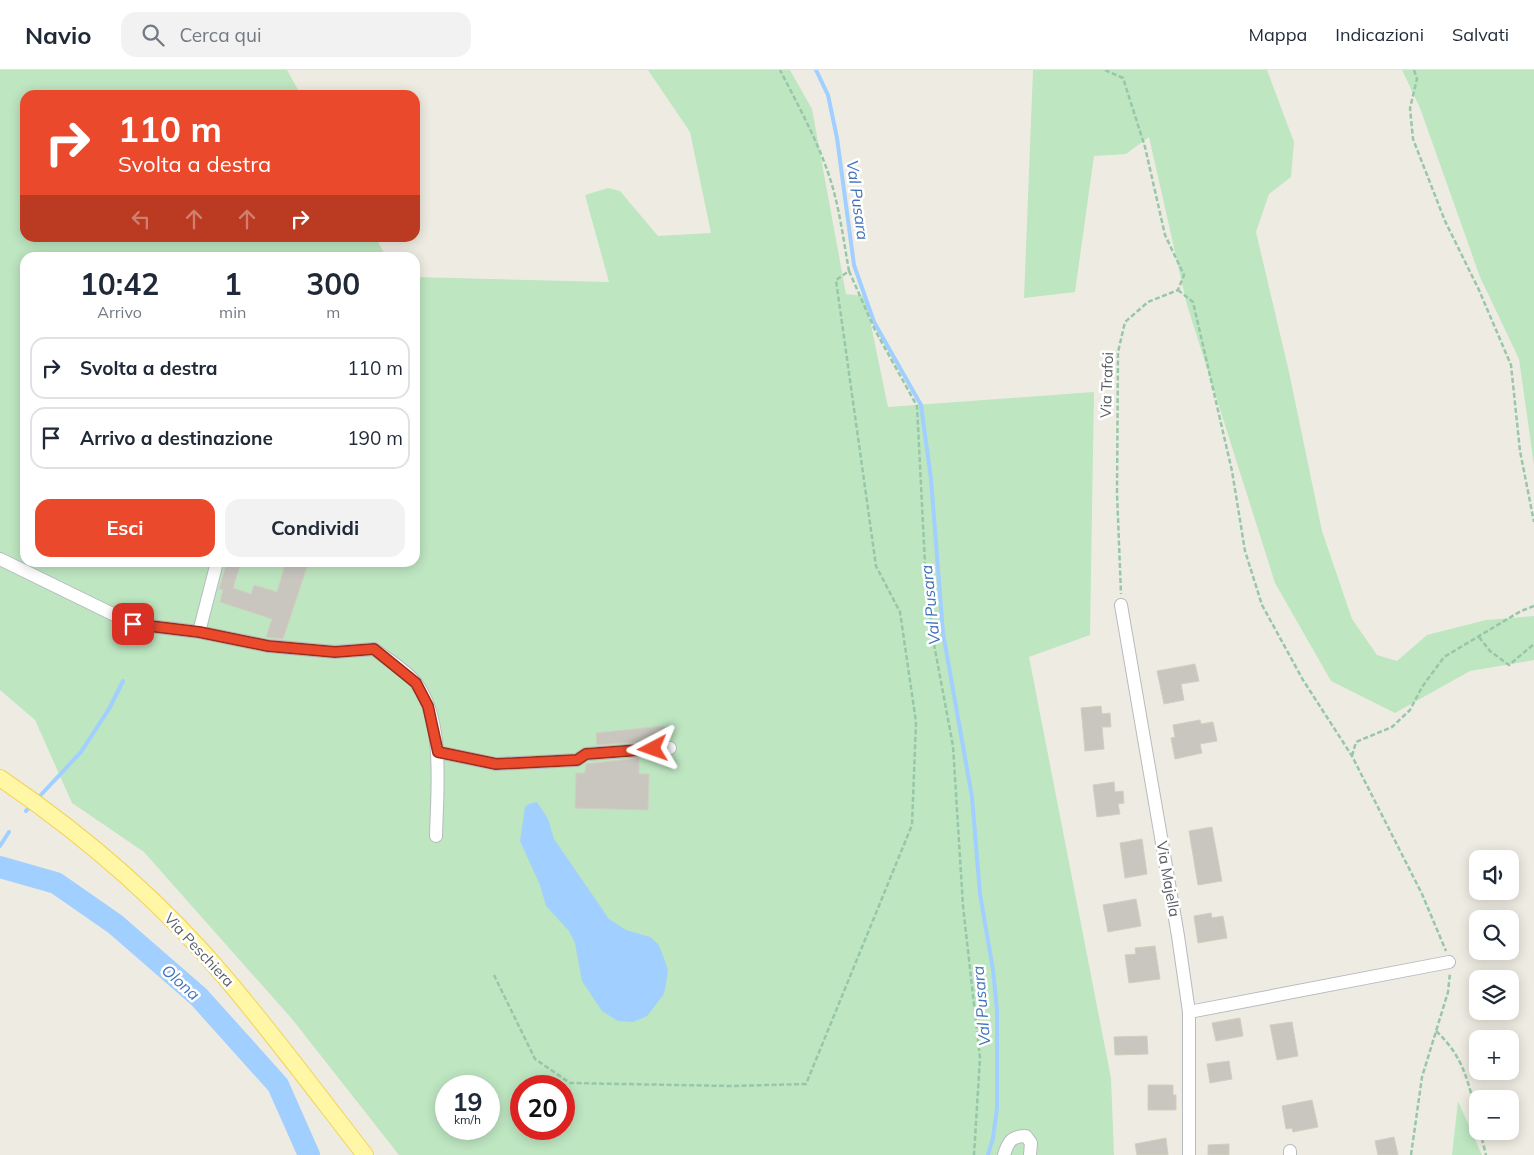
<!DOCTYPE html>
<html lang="it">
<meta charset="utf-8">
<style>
body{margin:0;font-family:Mulish,sans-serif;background:#f2f2f3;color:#1f2937;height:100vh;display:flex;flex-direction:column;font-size:19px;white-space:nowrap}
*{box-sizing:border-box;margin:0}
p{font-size:16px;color:#747a83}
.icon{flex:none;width:28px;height:28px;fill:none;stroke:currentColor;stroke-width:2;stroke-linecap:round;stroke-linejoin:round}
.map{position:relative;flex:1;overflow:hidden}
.sheet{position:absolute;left:20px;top:182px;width:400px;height:315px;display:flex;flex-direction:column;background:#fff;border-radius:15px;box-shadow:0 2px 12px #0003}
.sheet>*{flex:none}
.hud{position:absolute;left:20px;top:20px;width:400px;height:152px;border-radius:15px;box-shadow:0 2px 12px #0003;background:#ea492b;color:#fff;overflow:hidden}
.fabs{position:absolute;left:1469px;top:780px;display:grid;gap:10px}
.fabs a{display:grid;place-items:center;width:50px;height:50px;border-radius:10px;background:#fff;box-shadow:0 2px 12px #0003;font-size:25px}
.speed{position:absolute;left:435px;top:1005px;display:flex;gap:10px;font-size:25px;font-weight:700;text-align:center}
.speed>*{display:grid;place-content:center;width:65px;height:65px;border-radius:50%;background:#fff;box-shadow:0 2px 12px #0003;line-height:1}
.speed small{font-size:12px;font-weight:400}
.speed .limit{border:8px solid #d22;background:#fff;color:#111}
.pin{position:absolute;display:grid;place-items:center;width:42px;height:42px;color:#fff;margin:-21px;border-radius:10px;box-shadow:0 2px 8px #0006}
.me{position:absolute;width:55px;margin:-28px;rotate:266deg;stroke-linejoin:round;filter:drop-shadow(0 0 4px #0008)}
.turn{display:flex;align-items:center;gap:18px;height:105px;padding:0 15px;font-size:22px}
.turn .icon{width:65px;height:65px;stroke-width:2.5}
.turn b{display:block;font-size:35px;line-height:42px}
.lanes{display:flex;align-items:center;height:48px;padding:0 15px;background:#0003;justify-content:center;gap:25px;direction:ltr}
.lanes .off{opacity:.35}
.eta{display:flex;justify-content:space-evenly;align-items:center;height:85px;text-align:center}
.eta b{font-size:30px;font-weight:700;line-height:35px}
.button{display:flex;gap:10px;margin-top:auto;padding:10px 15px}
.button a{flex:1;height:58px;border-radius:15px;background:#ea492b;color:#fff;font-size:20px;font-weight:700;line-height:58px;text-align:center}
.button a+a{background:#f2f2f3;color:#1f2937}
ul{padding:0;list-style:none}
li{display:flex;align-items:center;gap:15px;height:62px;margin:0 10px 8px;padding:0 5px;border:2px solid #e0e1e3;border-radius:15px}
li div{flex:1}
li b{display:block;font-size:19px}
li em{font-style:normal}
header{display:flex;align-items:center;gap:30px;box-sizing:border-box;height:70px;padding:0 25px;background:#fff;border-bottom:1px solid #e0e1e3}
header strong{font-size:24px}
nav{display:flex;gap:28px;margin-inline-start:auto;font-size:18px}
.search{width:350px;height:45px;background:#f2f2f3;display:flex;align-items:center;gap:12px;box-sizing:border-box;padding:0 18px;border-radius:15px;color:#747a83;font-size:19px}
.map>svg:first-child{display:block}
.green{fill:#bee6c1;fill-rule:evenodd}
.water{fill:#a1cfff}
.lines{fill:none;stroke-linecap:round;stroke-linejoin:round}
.stream{stroke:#a1cfff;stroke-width:4}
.river{stroke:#a1cfff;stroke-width:22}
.building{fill:#c8c6bf;stroke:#d2cec0}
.minor-casing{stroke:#b7babf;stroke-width:14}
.major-casing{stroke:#f2d356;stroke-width:18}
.path{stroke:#97c7a8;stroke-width:2.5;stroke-dasharray:5 2.5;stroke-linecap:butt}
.minor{stroke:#fff;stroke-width:12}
.major{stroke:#fff7a6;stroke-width:16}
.route-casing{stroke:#982f1c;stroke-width:12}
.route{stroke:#ea492b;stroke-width:9}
.labels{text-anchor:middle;stroke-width:5;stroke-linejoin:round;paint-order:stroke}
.street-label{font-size:15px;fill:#5a5e63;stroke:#fff}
.water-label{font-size:16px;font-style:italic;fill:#4072bb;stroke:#fff}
</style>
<header>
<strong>Navio</strong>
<div class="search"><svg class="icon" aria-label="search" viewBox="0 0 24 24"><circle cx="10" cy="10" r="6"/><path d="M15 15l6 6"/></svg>Cerca qui</div>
<nav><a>Mappa</a><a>Indicazioni</a><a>Salvati</a></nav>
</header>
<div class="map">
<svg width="1534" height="1085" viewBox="0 0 1534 1085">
<rect width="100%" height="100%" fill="#eeece2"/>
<!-- green -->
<path class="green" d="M0 0H287L301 25H25V168H376L386 187 25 188V492H415V207L609 212 585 125 608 118 620 121 658 166 711 163 690 62 648 0H790L812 39 846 224 865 226 888 337 1094 322 1090 565 1029 587 1111 1008 1114 1085H399L292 949 144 782 72 733 35 650 0 620ZM446 1016H489V1059H446ZM521 1016H564V1059H521Z
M1033 0H1267L1294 72 1291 107 1269 124 1256 162 1289 302 1322 461 1352 549 1377 585 1397 591 1427 565 1486 550 1534 546V590L1470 601 1395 643 1331 611 1275 513 1187 235 1149 67 1126 84 1094 86 1075 222 1024 228Z
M1402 0H1534V395L1519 289 1480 207 1420 38Z
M1458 1031 1482 1085H1452Z"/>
<!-- water -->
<path class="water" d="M537 732 548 749 554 769 609 849 626 860 650 867 659 875 668 900 666 914 664 924 647 946 633 952 618 951 602 941 582 911 575 873 569 861 546 836 540 815 520 771 525 737 529 734Z"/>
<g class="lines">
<!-- stream -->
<path class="stream" d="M816 0 828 25 837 68 854 195 874 252 921 335 931 409 943 563 972 727 980 824 993 900 997 940V1038L993 1068 988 1085
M38 728 81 682 109 639 123 611
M26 741 31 735
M0 776 9 762"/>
<!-- river -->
<path class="river" d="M0 797 56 813 115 854 199 927 278 1015 309 1085"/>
</g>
<!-- building -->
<path class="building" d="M227 492H241L233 518 251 524 254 515 277 522 286 492 307 497 283 569 266 567 272 549 220 532 223 520 219 519Z
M1195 594 1199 611 1181 614 1184 630 1164 634 1157 601Z
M1101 636 1102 644 1110 643 1111 657H1102L1104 679 1085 681 1081 638Z
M1200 650 1201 654 1213 652 1217 671 1200 674 1202 683 1175 689 1171 668 1175 667 1173 655Z
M664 656 666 670 597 675 596 663Z
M639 688V704H649L648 740 575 738 576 703H585L586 694Z
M1114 712 1115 722 1123 721 1124 733 1118 734 1120 744 1097 747 1093 715Z
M1212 757 1222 811 1198 815 1189 761Z
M1142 769 1147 804 1125 808 1120 773Z
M1136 829 1141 856 1108 862 1103 835Z
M1211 843 1212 848 1223 846 1227 868 1198 873 1194 846Z
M1155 876 1160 909 1129 913 1125 885 1136 884 1135 878Z
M1240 948 1243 966 1216 971 1212 953Z
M1292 952 1298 986 1277 990 1270 955Z
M1147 966 1148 984 1115 985 1114 967Z
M1229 991 1232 1009 1210 1013 1207 994Z
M1148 1015H1173V1025H1176V1040H1148Z
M1312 1030 1318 1057 1293 1062 1292 1058 1286 1059 1282 1036Z
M1394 1067 1398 1085H1378L1375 1071Z
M1166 1068 1168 1085H1137L1135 1074Z
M1229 1074V1085H1208V1075Z"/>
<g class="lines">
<defs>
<path id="minor" d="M0 489 133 554 199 562 268 576 335 582 374 579C387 589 406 600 416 613 445 650 437 721 436 766
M1121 535 1178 866 1189 942V1085
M199 562 217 492
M438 682 496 694 577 690 586 684 670 678
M1189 942 1449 892
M1290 1081V1085
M1004 1085C1008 1072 1011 1066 1026 1066L1031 1073 1030 1085"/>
<path id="major" d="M0 708C84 765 164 834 229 912 276 968 320 1027 365 1085"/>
</defs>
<!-- minor casing -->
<use href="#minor" class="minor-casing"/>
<!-- major casing -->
<use href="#major" class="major-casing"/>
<!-- path -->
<path class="path" d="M1105 0 1123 8 1145 77 1165 165 1184 205 1178 220 1148 232 1125 252 1118 282 1117 423 1121 524
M1414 0 1417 9 1410 38 1413 69 1445 151 1479 220 1511 295 1520 381 1534 452
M849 201 875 260 917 336 925 494 933 569 953 676 963 836 980 988 974 1085
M1178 220 1193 232 1232 401 1245 481 1262 535 1303 610 1352 686 1422 824 1446 881
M1479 567 1490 581 1509 595 1534 574
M1352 686 1356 672 1392 657 1410 640 1422 617 1444 587 1521 541 1534 536
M494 905 535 989 570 1013 731 1016 806 1014 912 755 916 652 900 542 876 496 836 210 849 201C844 173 840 142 832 115 821 77 798 35 780 0
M1436 961C1465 988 1468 1013 1478 1050
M1480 1061 1486 1085
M1411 1085 1422 1007 1448 922 1450 903"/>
<!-- minor -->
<use href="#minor" class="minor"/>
<!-- major -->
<use href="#major" class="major"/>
</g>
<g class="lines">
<defs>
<path id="route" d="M133 554 199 562 268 576 335 582 374 579 416 613 428 636 438 682 496 694 577 690 586 684 653 679"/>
</defs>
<!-- route casing -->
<use href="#route" class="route-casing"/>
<!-- route -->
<use href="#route" class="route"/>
</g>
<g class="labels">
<!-- street labels -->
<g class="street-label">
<text transform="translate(1107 315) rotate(-88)" y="5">Via Trafoi</text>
<text transform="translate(1168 809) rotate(80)" y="5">Via Majella</text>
<text transform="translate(199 880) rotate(47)" y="5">Via Peschiera</text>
</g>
<!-- water labels -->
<g class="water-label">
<text transform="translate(858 130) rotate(82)" y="6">Val Pusara</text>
<text transform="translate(930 535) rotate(-96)" y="6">Val Pusara</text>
<text transform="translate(181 912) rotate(42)" y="6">Olona</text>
<text transform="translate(981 936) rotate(-95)" y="6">Val Pusara</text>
</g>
</g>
</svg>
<div class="fabs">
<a><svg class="icon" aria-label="sound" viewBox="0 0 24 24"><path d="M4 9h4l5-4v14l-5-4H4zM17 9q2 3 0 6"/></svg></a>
<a><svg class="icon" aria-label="search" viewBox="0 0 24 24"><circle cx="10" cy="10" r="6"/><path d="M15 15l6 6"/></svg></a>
<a><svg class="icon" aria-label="layers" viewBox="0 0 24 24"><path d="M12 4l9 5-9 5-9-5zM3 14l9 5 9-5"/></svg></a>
<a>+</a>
<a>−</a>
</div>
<div class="speed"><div>19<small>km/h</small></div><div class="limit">20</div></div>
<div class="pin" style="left:133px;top:554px;background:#d93025"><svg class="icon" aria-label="arrive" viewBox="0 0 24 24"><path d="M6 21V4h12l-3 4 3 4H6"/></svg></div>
<svg class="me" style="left:653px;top:679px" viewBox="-20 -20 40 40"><path d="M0-17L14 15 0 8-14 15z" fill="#ea492b" stroke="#fff" stroke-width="4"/></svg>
<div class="hud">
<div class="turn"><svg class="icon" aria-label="right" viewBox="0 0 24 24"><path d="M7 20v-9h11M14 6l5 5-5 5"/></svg><div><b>110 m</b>Svolta a destra</div></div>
<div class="lanes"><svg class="icon off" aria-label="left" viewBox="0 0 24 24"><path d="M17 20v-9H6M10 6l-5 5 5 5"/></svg><svg class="icon off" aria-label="ahead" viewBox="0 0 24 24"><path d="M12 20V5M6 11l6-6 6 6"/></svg><svg class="icon off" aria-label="ahead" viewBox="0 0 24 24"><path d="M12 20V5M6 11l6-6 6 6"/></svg><svg class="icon" aria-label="right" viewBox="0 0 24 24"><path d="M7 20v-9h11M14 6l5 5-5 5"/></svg></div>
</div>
<section class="sheet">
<div class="eta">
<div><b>10:42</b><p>Arrivo</p></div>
<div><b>1</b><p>min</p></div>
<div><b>300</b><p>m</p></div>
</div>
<ul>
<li><svg class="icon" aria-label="right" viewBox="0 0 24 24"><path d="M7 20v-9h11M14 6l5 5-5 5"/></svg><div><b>Svolta a destra</b></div><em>110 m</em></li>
<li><svg class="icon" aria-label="arrive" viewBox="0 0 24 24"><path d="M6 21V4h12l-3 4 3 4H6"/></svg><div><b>Arrivo a destinazione</b></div><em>190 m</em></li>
</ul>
<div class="button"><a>Esci</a><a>Condividi</a></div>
</section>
</div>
